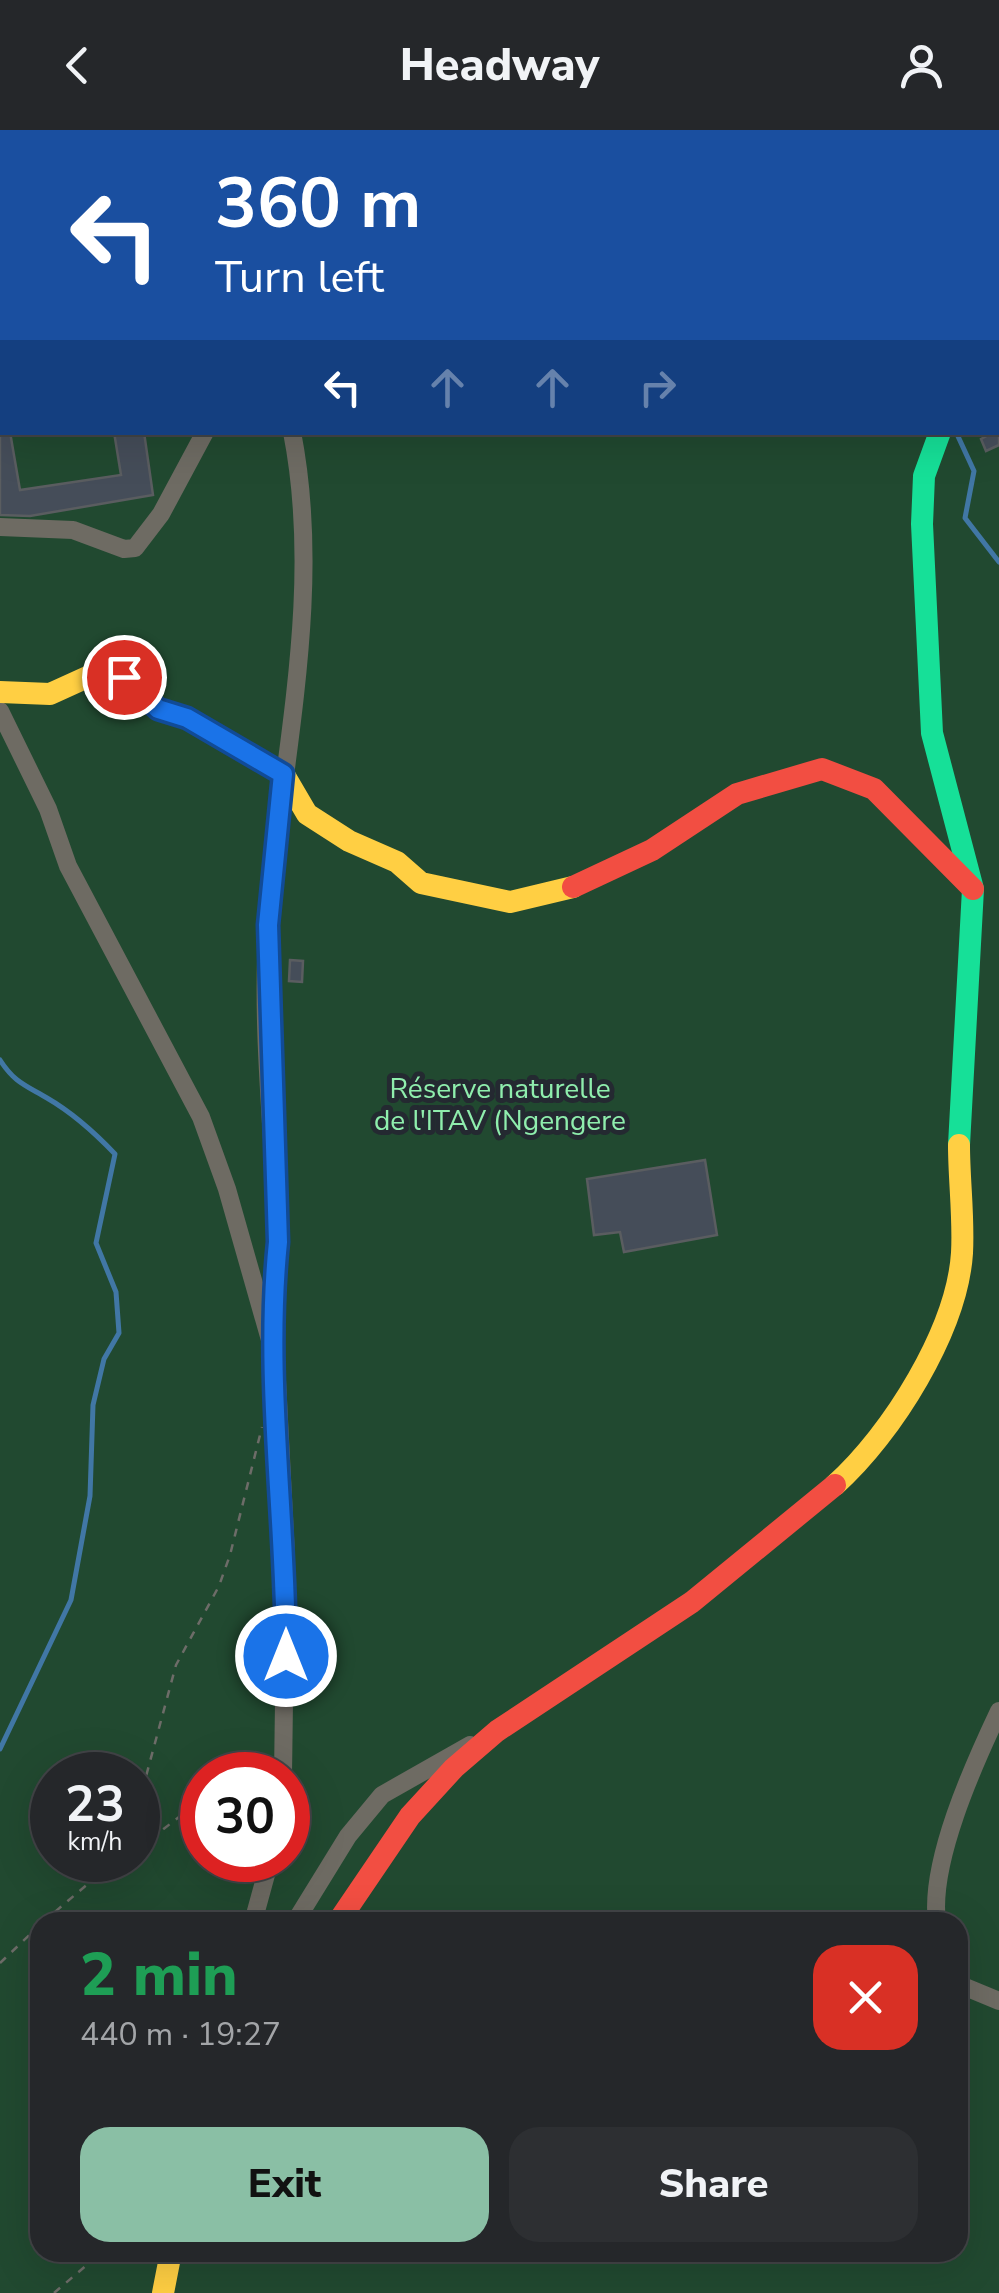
<!DOCTYPE html>
<meta charset="utf-8">
<style>
body{margin:0;font-family:"Nunito Sans",sans-serif;background:#2d2f32;color:#f1f3f6;height:100vh;display:flex;flex-direction:column;font-size:38px;white-space:nowrap}
*{box-sizing:border-box;margin:0}
p{font-size:32px;color:#a3a5a8}
.icon{flex:none;width:55px;height:55px;fill:none;stroke:currentColor;stroke-width:2;stroke-linecap:round;stroke-linejoin:round}
.map{position:relative;flex:1;overflow:hidden}
.panel{position:absolute;left:30px;top:1782px;width:938px;height:350px;display:flex;flex-direction:column;background:#25272a;border-radius:30px;box-shadow:0 10px 40px #0002,0 0 0 2px #424447}
.panel>*{flex:none}
.hud{position:absolute;left:0px;top:0px;width:1000px;height:305px;box-shadow:0 10px 40px #0002,0 0 0 2px #424447;background:#1a4fa0;color:#fff;overflow:hidden}
.speed{position:absolute;left:30px;top:1622px;display:flex;gap:20px;font-size:50px;font-weight:700;text-align:center}
.speed>*{display:grid;place-content:center;width:130px;height:130px;border-radius:50%;background:#25272a;box-shadow:0 10px 40px #0002,0 0 0 2px #424447;line-height:1}
.speed small{font-size:25px;font-weight:400}
.speed .limit{border:15px solid #d22;background:#fff;color:#111}
.pin{position:absolute;display:grid;place-items:center;width:85px;height:85px;color:#fff;margin:-42px;border:5px solid #fff;border-radius:50%;box-shadow:0 2px 10px #0007}
.me{position:absolute;width:110px;margin:-55px;rotate:0deg;stroke-linejoin:round;filter:drop-shadow(0 0 8px #0008)}
.turn{display:flex;align-items:center;gap:35px;height:210px;padding:0 50px;font-size:45px}
.turn .icon{width:130px;height:130px;stroke-width:2.5}
.turn b{display:block;font-size:70px;line-height:85px}
.lanes{display:flex;align-items:center;height:95px;padding:0 50px;background:#0003;justify-content:center;gap:50px;direction:ltr}
.lanes .off{opacity:.35}
.round{display:grid;place-items:center;flex:none;width:105px;height:105px;border-radius:30px;background:#2d2f32}
.overview{display:flex;align-items:center;justify-content:space-between;height:170px;padding:0 50px}
h1{font-size:60px;font-weight:800;line-height:75px;color:#1e9e55}
.action{display:flex;gap:20px;margin-top:auto;padding:20px 50px}
.action a{flex:1;height:115px;border-radius:30px;background:#8abfa5;color:#111;font-size:40px;font-weight:800;line-height:115px;text-align:center}
.action a+a{background:#2d2f32;color:#f1f3f6}
header{display:flex;justify-content:space-between;align-items:center;height:130px;padding:0 50px;background:#25272a;font-size:45px;font-weight:800}
.map>svg:first-child{display:block}
.green{fill:#214930;fill-rule:evenodd}
.lines{fill:none;stroke-linecap:round;stroke-linejoin:round}
.stream{stroke:#4177a5;stroke-width:5}
.building{fill:#454d59;stroke:#5a5d60;stroke-width:2.5}
.path{stroke:#6d6c68;stroke-width:2.5;stroke-dasharray:8 8;stroke-linecap:butt}
.street{stroke:#6e6b63;stroke-width:18}
.fast{stroke:#16e098;stroke-width:22}
.slow{stroke:#ffcf43;stroke-width:22}
.jam{stroke:#f24e42;stroke-width:22}
.route-casing{stroke:#114b97;stroke-width:25}
.route{stroke:#1a73e8;stroke-width:18}
.labels{text-anchor:middle;stroke-width:10;stroke-linejoin:round;paint-order:stroke}
.park-label{font-size:28px;fill:#8feead;stroke:#242931}
</style>
<header><svg class="icon" aria-label="back" viewBox="0 0 24 24"><path d="M15 5l-7 7 7 7"/></svg>Headway<svg class="icon" aria-label="person" viewBox="0 0 24 24"><circle cx="12" cy="8" r="4"/><path d="M4 21q1-7 8-7t8 7"/></svg></header>
<div class="map">
<svg width="999" height="2163" viewBox="0 0 999 2163">
<rect width="100%" height="100%" fill="#313438"/>
<!-- green -->
<path class="green" d="M0 0H999V2163H0ZM2 2H998V302H2ZM52 1645H138V1730H52ZM202 1645H288V1730H202ZM40 1792H958V2122H817L798 2128 774 2122H40Z"/>
<g class="lines">
<!-- stream -->
<path class="stream" d="M915 0 916 2
M956 302 974 341 965 388 999 432
M0 930C14 952 25 955 47 968 73 983 95 1003 115 1024L96 1113 116 1162 119 1203 104 1229 93 1275 90 1366 71 1470 0 1619"/>
</g>
<!-- building -->
<path class="building" d="M0 287 2 302H10L20 360 121 345 114 302H144L153 365 30 386 0 385Z
M994 302 999 303V315L986 321 981 309Z
M290 830 303 831 302 852 289 851Z
M705 1030 717 1105 624 1122 620 1102 594 1105 587 1049Z"/>
<g class="lines">
<!-- path -->
<path class="path" d="M609 2 612 0
M687 2V0
M250 1645 265 1638
M138 1676 176 1535 219 1456 230 1425 262 1297
M138 1719 202 1669
M43 1792 116 1730
M0 1833 40 1795
M54 2163 102 2122"/>
<!-- street -->
<path class="street" d="M64 2 65 0
M278 2 280 0
M0 158 2 153
M0 397 73 400 124 419 135 418 161 384 205 302
M0 581 48 679 68 736 201 987 227 1059 276 1231 286 1425 283 1645
M276 1203 272 1160 278 1113C274 1012 260 892 268 793 281 630 324 465 292 302
M253 1792 270 1730
M295 1792 348 1706 382 1665 470 1615
M937 1792C929 1733 973 1636 999 1581
M958 1854 999 1871"/>
<!-- fast -->
<path class="fast" d="M998 285 999 287
M940 302 924 346 922 394 932 603 973 759 959 1015"/>
<!-- slow -->
<path class="slow" d="M0 562 50 564 94 544 124 547 158 579 187 588 283 643 307 684 349 711 397 732 421 753 510 772 573 757
M835 1355C892 1304 957 1200 962 1123 964 1087 959 1051 959 1015
M163 2163 171 2122"/>
<!-- jam -->
<path class="jam" d="M998 261 999 259
M573 757 652 720 737 664 822 639 874 659 973 759
M338 1792 410 1686 454 1638 497 1601 692 1472 835 1355"/>
</g>
<g class="lines">
<defs>
<path id="route" d="M124 547 158 579 187 588 283 644 268 795 278 1112C264 1248 286 1389 286 1526"/>
</defs>
<!-- route casing -->
<use href="#route" class="route-casing"/>
<!-- route -->
<use href="#route" class="route"/>
</g>
<g class="labels">
<!-- park labels -->
<g class="park-label">
<text x="500" y="968">Réserve naturelle<tspan x="500" dy="32">de l'ITAV (Ngengere</tspan></text>
</g>
</g>
</svg>
<div class="speed"><div>23<small>km/h</small></div><div class="limit">30</div></div>
<div class="pin" style="left:124px;top:547px;background:#d93025"><svg class="icon" aria-label="arrive" viewBox="0 0 24 24"><path d="M6 21V4h12l-3 4 3 4H6"/></svg></div>
<svg class="me" style="left:286px;top:1526px" viewBox="-20 -20 40 40"><circle r="17" fill="#1a73e8" stroke="#fff" stroke-width="3"/><path d="M0-11L8 9 0 5-8 9z" fill="#fff"/></svg>
<div class="hud">
<div class="turn"><svg class="icon" aria-label="left" viewBox="0 0 24 24"><path d="M17 20v-9H6M10 6l-5 5 5 5"/></svg><div><b>360 m</b>Turn left</div></div>
<div class="lanes"><svg class="icon" aria-label="left" viewBox="0 0 24 24"><path d="M17 20v-9H6M10 6l-5 5 5 5"/></svg><svg class="icon off" aria-label="ahead" viewBox="0 0 24 24"><path d="M12 20V5M6 11l6-6 6 6"/></svg><svg class="icon off" aria-label="ahead" viewBox="0 0 24 24"><path d="M12 20V5M6 11l6-6 6 6"/></svg><svg class="icon off" aria-label="right" viewBox="0 0 24 24"><path d="M7 20v-9h11M14 6l5 5-5 5"/></svg></div>
</div>
<section class="panel">
<div class="overview"><div><h1>2 min</h1><p>440 m · 19:27</p></div><a class="round" style="background:#d93025;color:#fff"><svg class="icon" aria-label="close" viewBox="0 0 24 24"><path d="M6 6l12 12M18 6L6 18"/></svg></a></div>
<div class="action"><a>Exit</a><a>Share</a></div>
</section>
</div>
